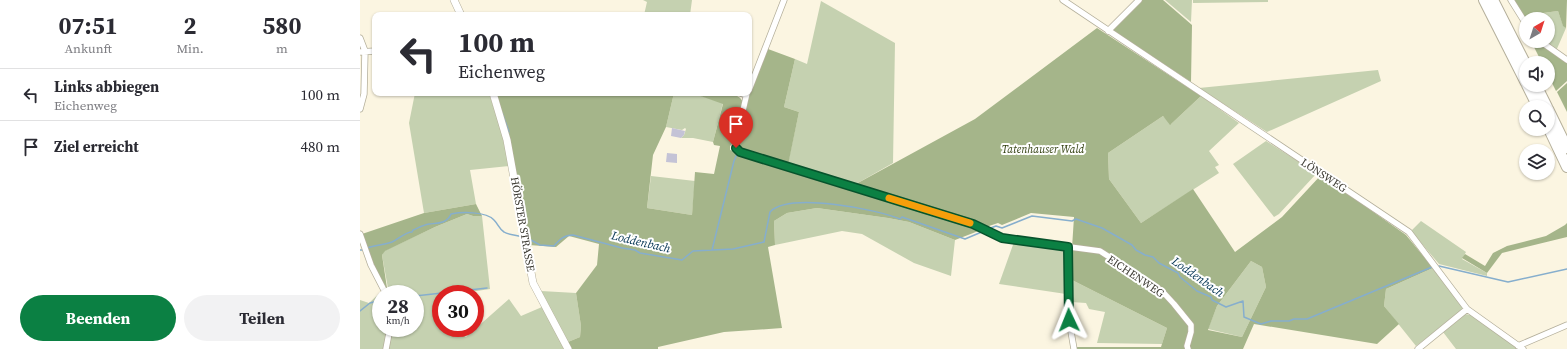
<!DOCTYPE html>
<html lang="de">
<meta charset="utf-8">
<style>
body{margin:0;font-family:"Source Serif 4",serif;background:#f2f2f3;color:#2b2b33;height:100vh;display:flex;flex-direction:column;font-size:15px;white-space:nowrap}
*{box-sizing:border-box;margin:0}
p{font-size:13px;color:#7c7c81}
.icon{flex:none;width:22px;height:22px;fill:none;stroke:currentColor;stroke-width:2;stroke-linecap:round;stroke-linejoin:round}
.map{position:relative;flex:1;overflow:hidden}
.drawer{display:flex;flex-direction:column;background:#fff;width:360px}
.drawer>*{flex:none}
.hud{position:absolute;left:12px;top:12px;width:380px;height:84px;border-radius:8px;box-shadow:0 1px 3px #0004;background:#fff;color:#2b2b33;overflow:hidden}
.needle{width:26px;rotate:39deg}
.fabs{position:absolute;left:1159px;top:12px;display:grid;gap:8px}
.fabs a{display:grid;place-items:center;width:36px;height:36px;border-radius:50%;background:#fff;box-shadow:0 1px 3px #0004;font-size:20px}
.speed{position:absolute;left:12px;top:285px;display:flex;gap:8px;font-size:20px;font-weight:700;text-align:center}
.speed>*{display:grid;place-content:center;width:52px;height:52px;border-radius:50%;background:#fff;box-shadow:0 1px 3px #0004;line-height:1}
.speed small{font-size:10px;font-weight:400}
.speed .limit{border:6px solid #d22;background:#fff;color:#111}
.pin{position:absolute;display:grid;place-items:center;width:34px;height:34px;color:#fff;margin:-41px -17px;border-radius:50% 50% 50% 0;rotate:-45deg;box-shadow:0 0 4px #0007}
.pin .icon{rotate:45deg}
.me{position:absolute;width:44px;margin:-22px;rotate:358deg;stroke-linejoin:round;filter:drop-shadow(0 0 3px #0008)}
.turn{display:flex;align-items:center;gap:14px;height:84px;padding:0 20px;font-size:18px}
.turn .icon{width:52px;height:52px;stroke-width:2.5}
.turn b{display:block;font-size:28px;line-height:34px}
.eta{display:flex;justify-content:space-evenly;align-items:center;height:68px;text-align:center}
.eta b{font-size:24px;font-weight:700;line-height:28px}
.cta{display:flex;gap:8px;margin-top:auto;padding:8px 20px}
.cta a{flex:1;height:46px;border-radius:24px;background:#0b8043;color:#fff;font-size:16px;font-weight:700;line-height:46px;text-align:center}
.cta a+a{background:#f2f2f3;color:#2b2b33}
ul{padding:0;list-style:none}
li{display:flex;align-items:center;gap:12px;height:52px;padding:0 20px;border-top:1px solid #e1e1e2}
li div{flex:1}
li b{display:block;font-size:15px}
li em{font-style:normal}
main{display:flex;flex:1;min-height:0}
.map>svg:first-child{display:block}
.green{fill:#c5d1b0}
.forest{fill:#a5b58a;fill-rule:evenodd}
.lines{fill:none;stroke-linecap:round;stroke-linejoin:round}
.stream{stroke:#86aecd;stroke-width:1.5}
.building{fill:#c4c3d6}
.minor-casing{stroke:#b4af9b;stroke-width:7}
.tertiary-casing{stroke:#b4af9b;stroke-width:8}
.motorway-casing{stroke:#b4af9b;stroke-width:12}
.minor{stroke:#fff;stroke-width:5.5}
.tertiary{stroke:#fff;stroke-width:7}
.motorway{stroke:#fff;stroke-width:10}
.route-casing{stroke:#07532c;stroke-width:10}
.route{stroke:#0b8043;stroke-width:7}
.slow{stroke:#f59e0b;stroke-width:7}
.labels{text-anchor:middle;stroke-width:4;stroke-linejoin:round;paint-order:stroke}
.park-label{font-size:11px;font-style:italic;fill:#334111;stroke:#fff}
.street-label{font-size:11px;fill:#3d3b33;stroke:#fff}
.water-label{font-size:12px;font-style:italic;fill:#003251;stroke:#fff}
</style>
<main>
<section class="drawer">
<div class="eta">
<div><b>07:51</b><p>Ankunft</p></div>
<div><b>2</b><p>Min.</p></div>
<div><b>580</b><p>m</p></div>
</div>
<ul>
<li><svg class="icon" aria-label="left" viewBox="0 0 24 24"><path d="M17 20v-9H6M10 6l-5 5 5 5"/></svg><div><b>Links abbiegen</b><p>Eichenweg</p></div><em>100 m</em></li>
<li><svg class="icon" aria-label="arrive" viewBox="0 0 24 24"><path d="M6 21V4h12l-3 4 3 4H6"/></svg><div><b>Ziel erreicht</b></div><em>480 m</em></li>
</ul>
<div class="cta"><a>Beenden</a><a>Teilen</a></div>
</section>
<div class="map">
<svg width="1207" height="349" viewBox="0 0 1207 349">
<rect width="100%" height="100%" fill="#fbf5e1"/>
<!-- green -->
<path class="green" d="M283 0H332L330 15H284L287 2Z
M805 0H832L831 22Z
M833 0H908V2L833 3Z
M461 1 535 43 533 163 496 184 428 163 439 112 424 107 435 59 447 64Z
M1198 11 1203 25 1206 28 1196 51 1185 43 1189 39 1188 19H1184L1183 13Z
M1018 70 1021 81 907 132 839 88Z
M55 93H129L144 140 149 166 110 170 116 204 64 213 49 123Z
M314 93H332L363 103 353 142 333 138H321L324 135 326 129 325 128 322 130 306 127Z
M841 96 879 123 849 151 859 165 855 167 859 173 781 223 749 179 748 153 803 116 811 124Z
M906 141 955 172 956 174 919 214 914 217 873 164Z
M291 176 335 181 332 215 287 208Z
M457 208 528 218 549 222 595 240 591 276 554 263 502 234 482 231 415 245 414 221 427 213Z
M107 214 113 216H122L130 289 110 292 108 294H81V328H95L106 337 149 299 161 316 182 307 204 349H28L32 328H55V294H29L22 255 24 251 75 227Z
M1061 221 1106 252 1102 259 1127 273V276L1079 264 1051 231Z
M654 242 702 248 705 253 706 294 639 284Z
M891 261 902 267 906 287 882 337 848 329 857 306Z
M1073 268 1102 304 1103 310 1056 346 1024 306 1026 289Z
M710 279 807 328 802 344 737 343 745 312 729 309 726 303 711 302Z
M23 290 24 294H21V328H28L23 349H0V300L9 303Z
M181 291 216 293 221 326 220 337 208 342Z
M1104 314 1112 315 1158 349H1096L1083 332Z"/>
<!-- forest -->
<path class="forest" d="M782 0H803L832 25 831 82 752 30Z
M1154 0H1207L1206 28 1203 26 1198 11 1183 13 1184 19H1166Z
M737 28 841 96 810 125 803 116 748 153 749 179 781 223 833 189 875 252 922 217 961 175 1046 235 1073 268 1026 289 1024 306 1039 324 1017 344 894 324 883 349H717V347H801L807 328 710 279 714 217 671 213 642 225 638 223 626 227 610 220 496 186V184L615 119ZM891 261 902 267 906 287 882 337 848 330 857 306Z
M1171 41H1177L1207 63V81L1196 91 1188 75V63H1182Z
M408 49 435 59 424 107 439 112 428 165 383 150 378 144 389 97Z
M1207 83V112L1197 92Z
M136 93H314L306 127 293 155 287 208 332 215 335 172 354 174 360 146 354 145 353 142 363 104 332 93C344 93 380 88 383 103L373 143 370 146V150L612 226 621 230 595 240 549 222 528 218 457 208 427 213 414 221 415 245 408 247 422 328 364 332 298 347V349H212L208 342 220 337 221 326 216 293 237 265 239 244 209 236 196 247 169 245Z
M116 204 122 216H113L107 214 75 227 25 251 22 255 27 288H26L13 265 2 234 64 213Z
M1207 223V237L1142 253 1127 273 1102 258 1105 254 1125 266 1133 253 1147 246 1186 236 1205 225Z"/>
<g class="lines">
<!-- stream -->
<path class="stream" d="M142 112 149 132
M383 149 496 185
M628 229 636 226 642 228 672 216 712 221 716 219 742 228 772 245 776 250 785 255 793 257 799 263 818 273 820 277 837 291 851 297 852 300 866 307 883 301 884 317 901 324 911 321H929L934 319H947L1072 267
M169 239 180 245 194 246C200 239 204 235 213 235L262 248 275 250 280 253 322 260 333 251 373 249 404 242 410 212C429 192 516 209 540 219L542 217 605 239 624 231
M7 248C16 245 24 245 32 242 39 239 45 232 52 232L53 230C58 228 63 225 69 224 77 223 87 224 91 214 101 212 126 211 134 220 138 224 139 229 144 232 148 235 157 235 163 237
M0 250H2
M352 250 374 161 377 154
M1079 266 1148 282 1207 269
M55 296 127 288
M0 311 10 303 21 300"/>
</g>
<!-- building -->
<path class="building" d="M312 128 325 131 324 135 321 138 311 136Z
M307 153 317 154V163L306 162Z"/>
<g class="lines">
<defs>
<path id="minor" d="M703 0 1049 232 1107 309 1163 349
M1151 0 1166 24
M748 31 779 0
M0 38 5 51 4 94 0 109
M1180 41 1207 60
M0 52 15 51
M389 90 424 0
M380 93 386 95
M387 93 375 145 376 148 380 152 613 224 642 238 740 251 802 291 814 304 831 325V332L827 346 828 349
M0 234 11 265 26 294
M708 247 709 320 714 349
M1158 346 1207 325
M26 349 30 328
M1058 349 1107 309"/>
<path id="tertiary" d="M94 0 101 15
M133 93 147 140 173 283 208 349"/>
<path id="motorway" d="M1124 0 1166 83
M1133 0 1166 65
M1167 85 1178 107
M1176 85 1187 107
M1188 109 1207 148
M1188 127 1207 167"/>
</defs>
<!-- minor casing -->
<use href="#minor" class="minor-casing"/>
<!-- tertiary casing -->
<use href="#tertiary" class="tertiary-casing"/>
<!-- motorway casing -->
<use href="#motorway" class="motorway-casing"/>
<!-- minor -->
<use href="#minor" class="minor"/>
<!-- tertiary -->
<use href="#tertiary" class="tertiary"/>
<!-- motorway -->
<use href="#motorway" class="motorway"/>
</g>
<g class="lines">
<defs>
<path id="route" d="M376 148 380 152 613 224 642 238 708 247 709 320"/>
</defs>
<!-- route casing -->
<use href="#route" class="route-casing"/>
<!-- route -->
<use href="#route" class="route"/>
<!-- slow -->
<path class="slow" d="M529 198 610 223"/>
</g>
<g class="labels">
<!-- park labels -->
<g class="park-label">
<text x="683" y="153">Tatenhauser Wald</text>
</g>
<!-- street labels -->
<g class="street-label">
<text transform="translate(964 175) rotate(33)" y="4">LÖNSWEG</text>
<text transform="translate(163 224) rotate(80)" y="4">HÖRSTER STRASSE</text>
<text transform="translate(776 276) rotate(34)" y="4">EICHENWEG</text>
</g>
<!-- water labels -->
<g class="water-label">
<text transform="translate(281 242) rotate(13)" y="4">Loddenbach</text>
<text transform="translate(838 277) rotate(35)" y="4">Loddenbach</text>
</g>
</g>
</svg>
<div class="fabs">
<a><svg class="needle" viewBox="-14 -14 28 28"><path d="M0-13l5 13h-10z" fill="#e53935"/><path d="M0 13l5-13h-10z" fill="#7c7c81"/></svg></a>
<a><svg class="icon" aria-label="sound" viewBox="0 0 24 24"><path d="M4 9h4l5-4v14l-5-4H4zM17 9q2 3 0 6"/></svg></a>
<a><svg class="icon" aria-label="search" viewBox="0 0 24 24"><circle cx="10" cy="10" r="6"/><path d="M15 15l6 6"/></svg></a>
<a><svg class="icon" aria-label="layers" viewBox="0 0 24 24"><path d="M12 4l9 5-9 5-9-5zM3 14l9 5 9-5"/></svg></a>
</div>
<div class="speed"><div>28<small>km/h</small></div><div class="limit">30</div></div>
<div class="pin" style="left:376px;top:148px;background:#d93025"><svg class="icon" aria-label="arrive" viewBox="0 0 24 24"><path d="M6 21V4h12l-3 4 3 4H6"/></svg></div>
<svg class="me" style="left:709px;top:320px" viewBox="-20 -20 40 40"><path d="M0-17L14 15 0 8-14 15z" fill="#0b8043" stroke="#fff" stroke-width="4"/></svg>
<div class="hud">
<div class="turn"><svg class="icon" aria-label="left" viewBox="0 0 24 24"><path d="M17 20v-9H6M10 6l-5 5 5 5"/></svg><div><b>100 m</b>Eichenweg</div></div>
</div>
</div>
</main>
